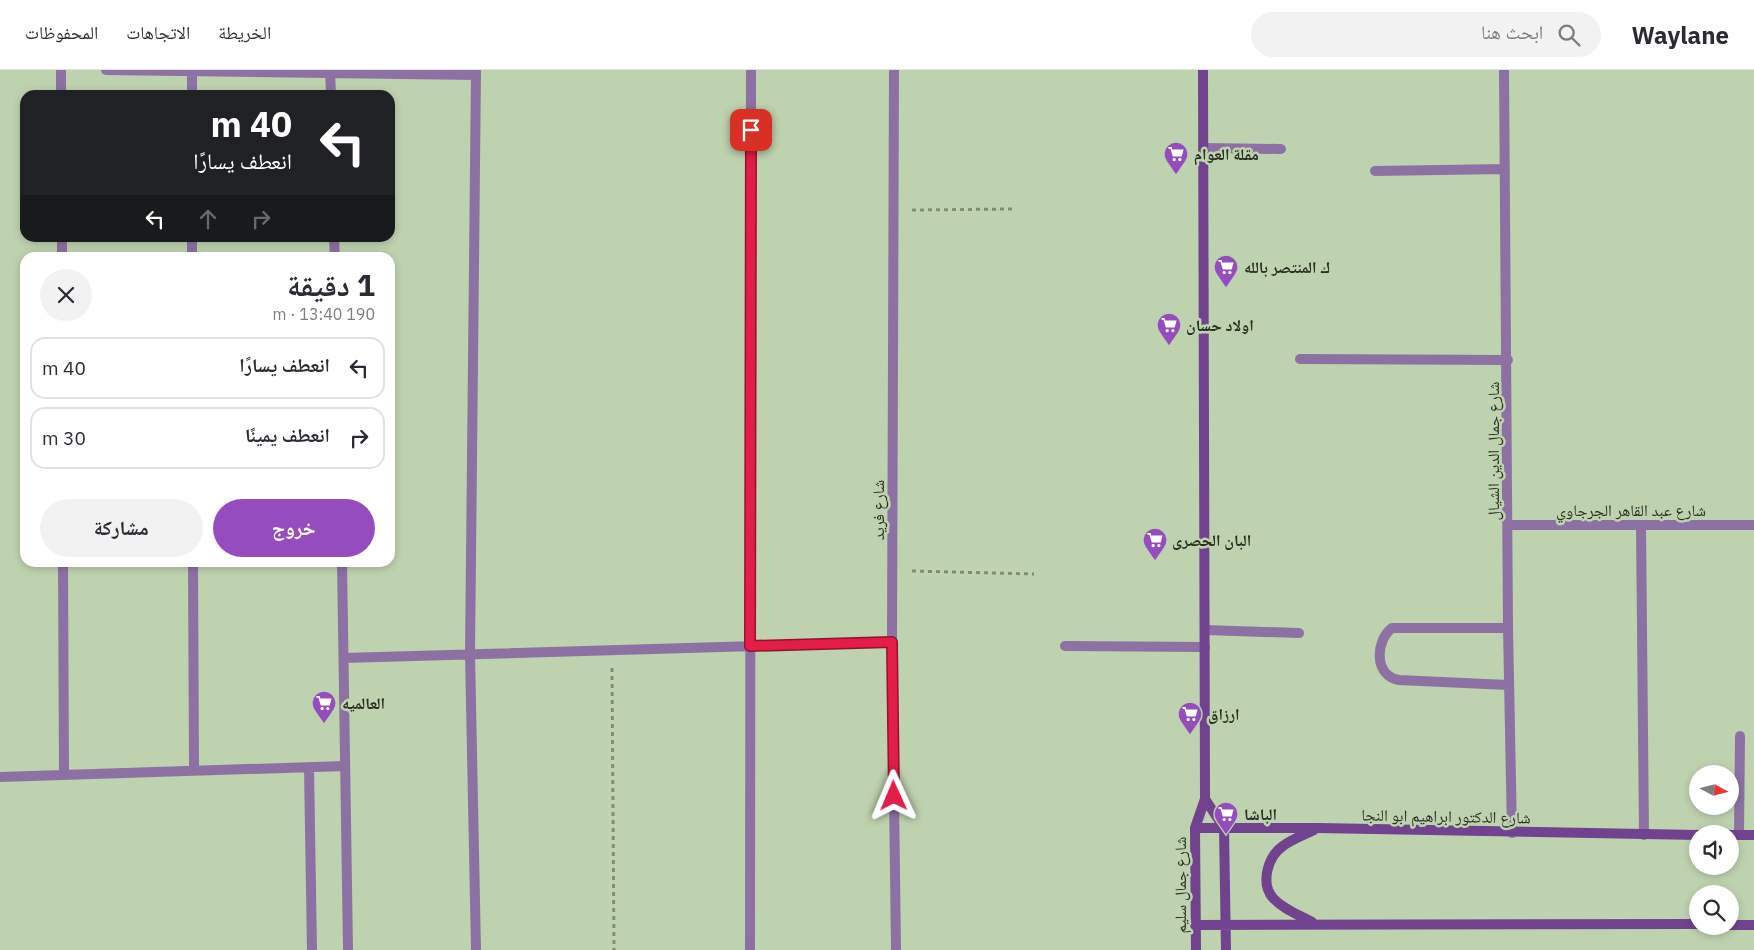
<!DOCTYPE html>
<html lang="ar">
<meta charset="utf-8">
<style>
body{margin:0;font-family:"IBM Plex Sans","Noto Naskh Arabic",sans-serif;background:#f2f2f3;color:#2b2b33;direction:rtl;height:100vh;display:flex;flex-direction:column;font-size:19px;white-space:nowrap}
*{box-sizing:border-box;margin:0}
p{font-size:16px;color:#7c7c81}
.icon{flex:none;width:28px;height:28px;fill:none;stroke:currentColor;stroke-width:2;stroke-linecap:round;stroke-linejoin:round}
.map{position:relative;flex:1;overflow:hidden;direction:ltr}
.details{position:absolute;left:20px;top:182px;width:375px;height:315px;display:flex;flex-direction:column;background:#fff;border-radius:15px;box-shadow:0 2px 8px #0003;direction:rtl}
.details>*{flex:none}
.guide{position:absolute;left:20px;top:20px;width:375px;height:152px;border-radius:15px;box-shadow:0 2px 8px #0003;direction:rtl;background:#202124;color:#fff;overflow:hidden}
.needle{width:32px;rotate:97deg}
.buttons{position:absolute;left:1689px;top:695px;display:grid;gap:10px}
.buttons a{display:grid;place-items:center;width:50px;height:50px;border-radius:50%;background:#fff;box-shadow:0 2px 8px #0003;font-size:25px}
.pin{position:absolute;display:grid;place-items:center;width:42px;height:42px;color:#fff;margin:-21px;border-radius:10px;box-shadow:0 2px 8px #0006}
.me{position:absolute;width:55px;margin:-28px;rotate:359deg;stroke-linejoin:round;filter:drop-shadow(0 0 4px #0008)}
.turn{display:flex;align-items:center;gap:18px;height:105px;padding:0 20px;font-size:22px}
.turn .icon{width:65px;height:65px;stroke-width:2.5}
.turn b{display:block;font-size:35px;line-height:42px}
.lanes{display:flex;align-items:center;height:48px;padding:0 20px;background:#0003;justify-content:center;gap:25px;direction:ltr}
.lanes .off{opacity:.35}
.round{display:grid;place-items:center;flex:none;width:52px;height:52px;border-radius:26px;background:#f2f2f3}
.headline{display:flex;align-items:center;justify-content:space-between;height:85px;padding:0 20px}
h1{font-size:30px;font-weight:700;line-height:38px}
.primary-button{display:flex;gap:10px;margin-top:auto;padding:10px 20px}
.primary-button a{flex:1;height:58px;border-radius:30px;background:#944cbf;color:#fff;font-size:20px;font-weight:700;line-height:58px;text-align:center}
.primary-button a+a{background:#f2f2f3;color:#2b2b33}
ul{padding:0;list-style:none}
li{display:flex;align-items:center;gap:15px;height:62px;margin:0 10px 8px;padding:0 10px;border:2px solid #e1e1e2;border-radius:15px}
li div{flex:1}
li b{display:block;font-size:19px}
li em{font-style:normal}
header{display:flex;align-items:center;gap:30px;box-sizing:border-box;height:70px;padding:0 25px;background:#fff;border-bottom:1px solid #e1e1e2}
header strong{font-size:24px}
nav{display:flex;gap:28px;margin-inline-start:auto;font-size:18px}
.search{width:350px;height:45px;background:#f2f2f3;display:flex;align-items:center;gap:12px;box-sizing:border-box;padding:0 18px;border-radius:28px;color:#7c7c81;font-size:19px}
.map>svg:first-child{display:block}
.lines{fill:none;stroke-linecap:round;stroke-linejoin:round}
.path{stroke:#7f8c72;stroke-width:3;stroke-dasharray:4 4;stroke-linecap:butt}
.minor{stroke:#8e71a3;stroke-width:10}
.secondary{stroke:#71438e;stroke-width:10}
.route-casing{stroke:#92132f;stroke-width:12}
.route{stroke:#e11d48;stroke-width:9}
.labels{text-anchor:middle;stroke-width:5;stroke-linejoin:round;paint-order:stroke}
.poi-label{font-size:16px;font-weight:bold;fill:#293022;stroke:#bfd2af;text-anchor:start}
.street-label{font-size:16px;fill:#293022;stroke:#bfd2af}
</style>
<header>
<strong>Waylane</strong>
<div class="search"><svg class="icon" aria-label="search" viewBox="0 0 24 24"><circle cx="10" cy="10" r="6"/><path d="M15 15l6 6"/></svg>ابحث هنا</div>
<nav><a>الخريطة</a><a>الاتجاهات</a><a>المحفوظات</a></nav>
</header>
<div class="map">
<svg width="1754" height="880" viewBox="0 0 1754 880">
<rect width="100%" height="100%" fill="#bfd2af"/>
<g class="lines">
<!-- path -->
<path class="path" d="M912 140 1012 139
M912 501 1034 504
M612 598 614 880"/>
<!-- minor -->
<path class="minor" d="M61 0V25
M106 0 476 5
M192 0V25
M330 0 331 25
M894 0 892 572 896 880
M1504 0 1508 558 1512 763
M1203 78 1281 79
M1375 101 1505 99
M62 168V188
M192 168V188
M334 168 335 188
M1300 289 1508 290
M1508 455H1754
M1641 455 1644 765
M63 492 64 705
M193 492 194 700
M342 492 348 880
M1508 558H1392C1375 571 1374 606 1399 610L1508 615
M1205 560 1299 563
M1065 576 1205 577
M344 588 892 572
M309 697 312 880
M0 707 345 696
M1739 765 1740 666
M476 880 470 584 476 0
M750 880 751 0"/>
<!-- secondary -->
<path class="secondary" d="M1205 729 1224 758 1226 880
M1195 758H1318L1698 765
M1730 765H1754
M1312 852C1299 845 1283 839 1273 828 1260 813 1268 786 1283 776 1292 769 1304 765 1314 760
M1195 855 1698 854
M1730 855H1754
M1196 880 1195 758 1205 729 1203 0"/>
</g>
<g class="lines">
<defs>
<path id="route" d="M751 60 750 576 892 572 894 726"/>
</defs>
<!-- route casing -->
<use href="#route" class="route-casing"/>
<!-- route -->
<use href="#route" class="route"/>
</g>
<!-- icons -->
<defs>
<symbol id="supermarket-pin" viewBox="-11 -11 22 30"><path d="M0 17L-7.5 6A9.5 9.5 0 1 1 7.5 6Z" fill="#944cbf" stroke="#bfd2af"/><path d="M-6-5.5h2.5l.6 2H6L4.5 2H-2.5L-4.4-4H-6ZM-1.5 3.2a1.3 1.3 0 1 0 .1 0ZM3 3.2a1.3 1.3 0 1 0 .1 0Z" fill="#fff"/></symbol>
</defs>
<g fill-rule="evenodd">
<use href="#supermarket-pin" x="1162" y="70" width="28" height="38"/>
<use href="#supermarket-pin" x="1212" y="183" width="28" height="38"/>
<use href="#supermarket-pin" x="1155" y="241" width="28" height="38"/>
<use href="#supermarket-pin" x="1141" y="456" width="28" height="38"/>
<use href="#supermarket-pin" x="310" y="619" width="28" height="38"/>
<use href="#supermarket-pin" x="1176" y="630" width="28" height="38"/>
<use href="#supermarket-pin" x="1212" y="730" width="28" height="38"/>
</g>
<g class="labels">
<!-- poi labels -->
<g class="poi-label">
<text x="1194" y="90">مقلة العوام</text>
<text x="1244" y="203">ك المنتصر بالله</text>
<text x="1186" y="261">اولاد حسان</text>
<text x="1172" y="476">البان الحصرى</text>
<text x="342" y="639">العالميه</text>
<text x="1208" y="650">ارزاق</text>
<text x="1244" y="750">الباشا</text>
</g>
<!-- street labels -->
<g class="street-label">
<text transform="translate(1493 381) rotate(-90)" y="6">شارع جمال الدين الشيال</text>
<text transform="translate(878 440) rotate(-90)" y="6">شارع فريد</text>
<text x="1631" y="446">شارع عبد القاهر الجرجاوي</text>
<text transform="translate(1446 746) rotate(1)" y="6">شارع الدكتور ابراهيم ابو النجا</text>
<text transform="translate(1180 815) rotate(-90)" y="6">شارع جمال سليم</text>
</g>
</g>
</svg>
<div class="buttons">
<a><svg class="needle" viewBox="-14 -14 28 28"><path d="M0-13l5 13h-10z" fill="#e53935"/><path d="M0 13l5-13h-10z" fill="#7c7c81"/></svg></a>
<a><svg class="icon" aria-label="sound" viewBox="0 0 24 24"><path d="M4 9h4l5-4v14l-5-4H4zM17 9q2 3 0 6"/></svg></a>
<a><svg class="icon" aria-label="search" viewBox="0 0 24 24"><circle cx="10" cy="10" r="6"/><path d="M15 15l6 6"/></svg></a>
</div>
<div class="pin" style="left:751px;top:60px;background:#d93025"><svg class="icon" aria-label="arrive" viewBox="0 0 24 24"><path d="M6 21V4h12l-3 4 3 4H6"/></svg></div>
<svg class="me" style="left:894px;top:726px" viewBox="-20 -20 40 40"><path d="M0-17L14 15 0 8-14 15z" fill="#e11d48" stroke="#fff" stroke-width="4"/></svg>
<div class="guide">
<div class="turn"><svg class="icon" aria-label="left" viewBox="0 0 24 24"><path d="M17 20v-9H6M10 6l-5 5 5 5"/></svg><div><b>40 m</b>انعطف يسارًا</div></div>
<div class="lanes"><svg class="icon" aria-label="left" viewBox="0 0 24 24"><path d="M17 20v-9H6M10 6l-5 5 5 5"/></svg><svg class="icon off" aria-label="ahead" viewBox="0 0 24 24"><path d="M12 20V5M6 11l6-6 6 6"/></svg><svg class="icon off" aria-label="right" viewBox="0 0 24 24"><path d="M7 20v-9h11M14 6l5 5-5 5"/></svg></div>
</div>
<section class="details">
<div class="headline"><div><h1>1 دقيقة</h1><p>190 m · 13:40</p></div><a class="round"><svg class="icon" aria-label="close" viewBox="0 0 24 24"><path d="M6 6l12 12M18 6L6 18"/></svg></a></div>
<ul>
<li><svg class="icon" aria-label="left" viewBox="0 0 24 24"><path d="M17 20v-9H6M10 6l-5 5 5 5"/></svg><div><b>انعطف يسارًا</b></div><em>40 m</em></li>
<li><svg class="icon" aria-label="right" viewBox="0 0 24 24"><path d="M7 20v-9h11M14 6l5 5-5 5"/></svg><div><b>انعطف يمينًا</b></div><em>30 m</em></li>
</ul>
<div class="primary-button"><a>خروج</a><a>مشاركة</a></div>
</section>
</div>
